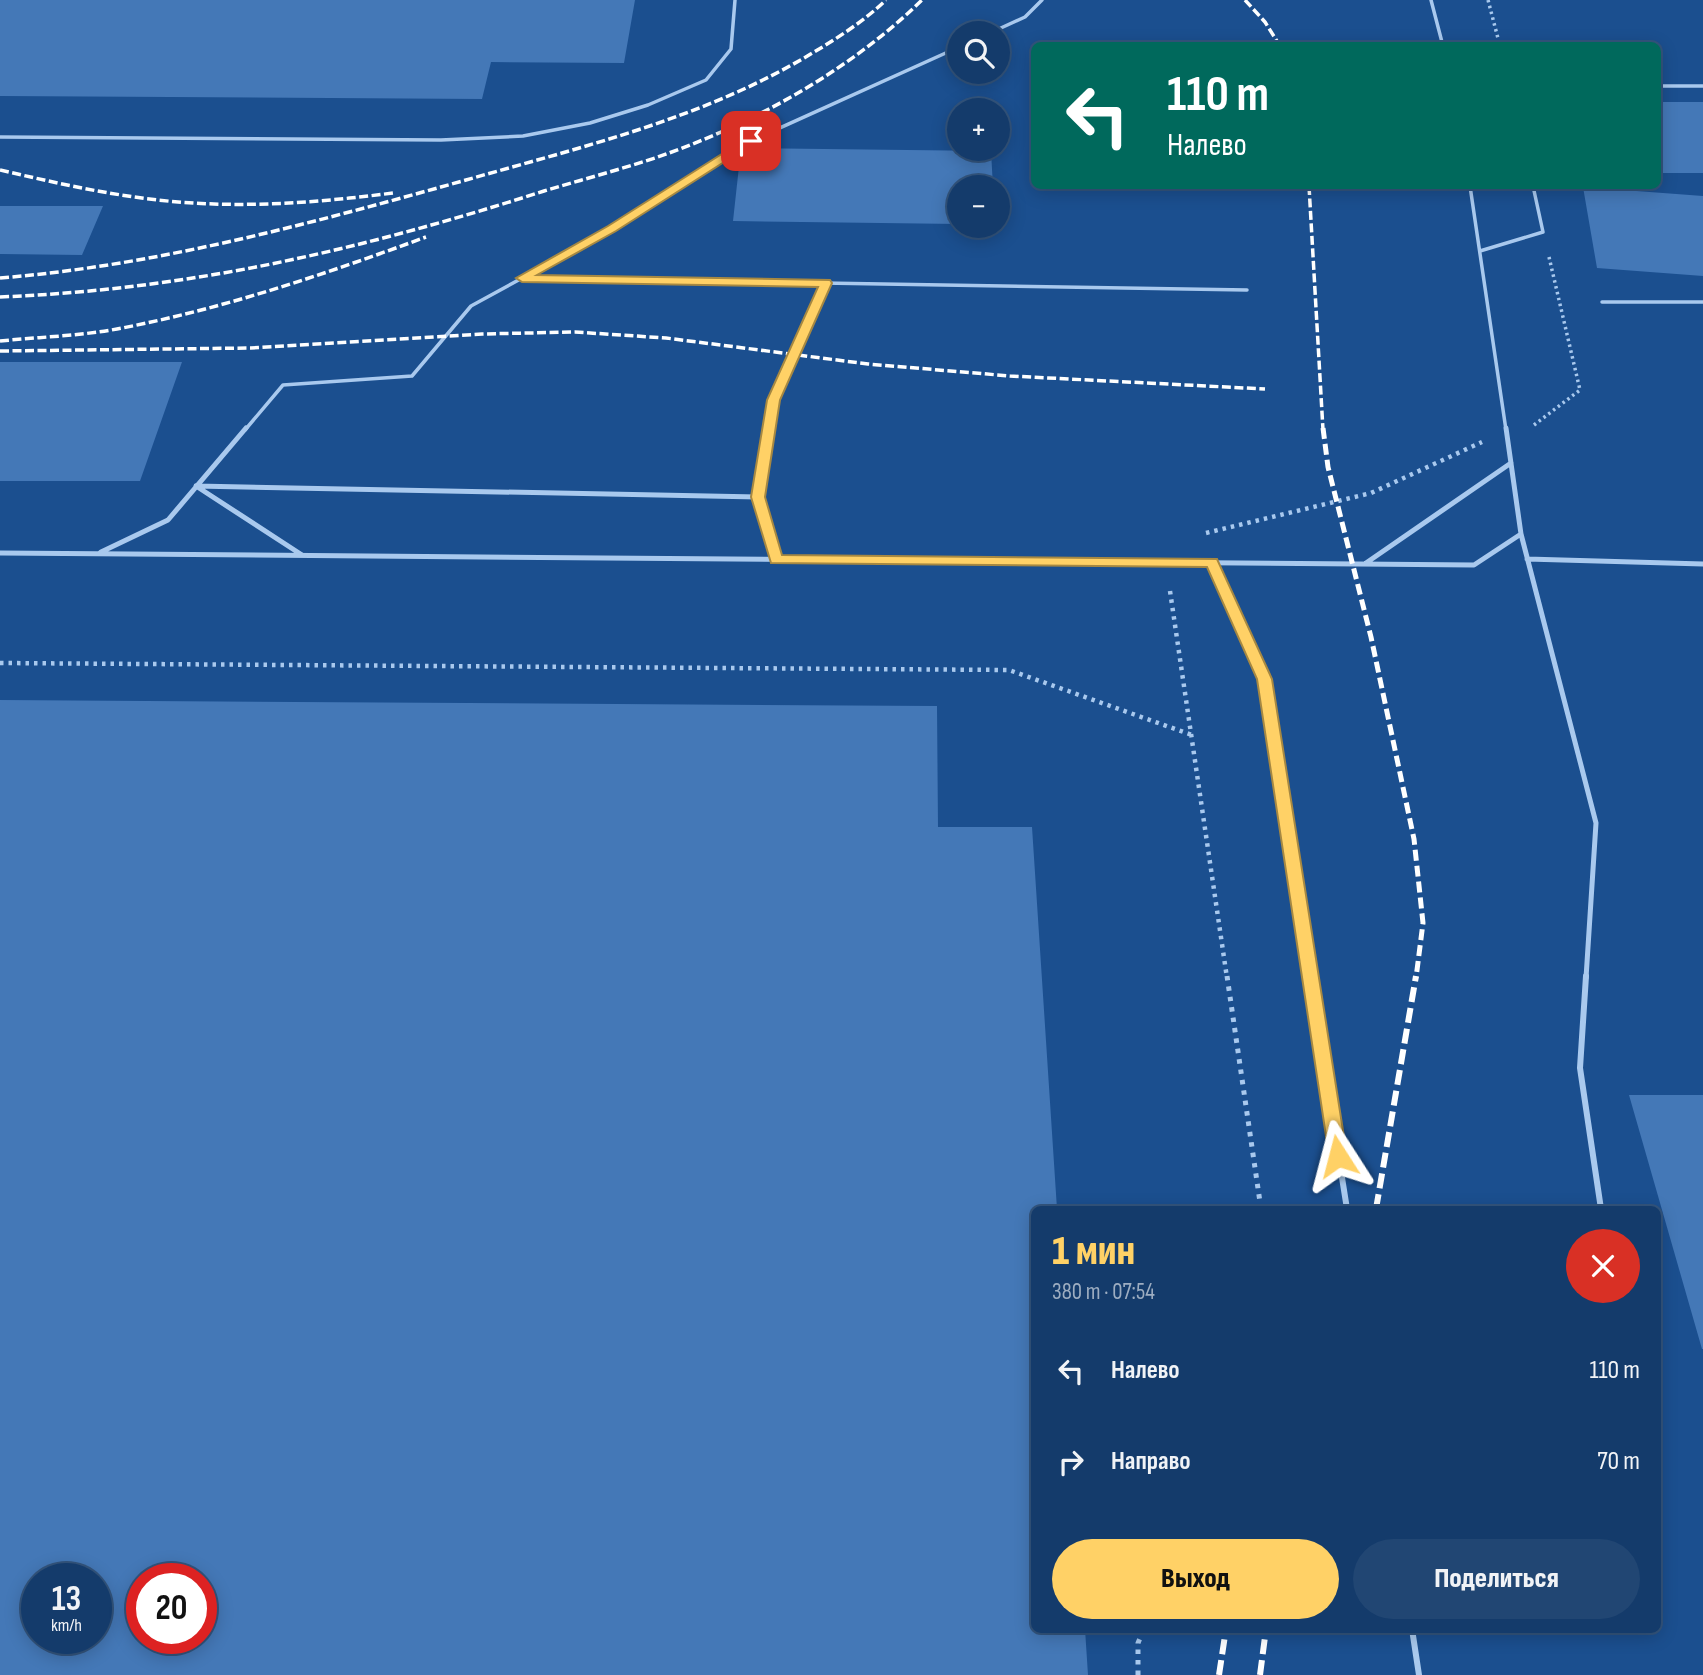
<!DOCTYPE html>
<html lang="ru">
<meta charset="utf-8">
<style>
body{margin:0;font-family:"Sofia Sans Condensed",sans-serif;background:#214673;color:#f1f3f6;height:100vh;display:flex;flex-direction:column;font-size:26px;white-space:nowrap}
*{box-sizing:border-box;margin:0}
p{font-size:23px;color:#9dadc1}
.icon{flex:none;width:38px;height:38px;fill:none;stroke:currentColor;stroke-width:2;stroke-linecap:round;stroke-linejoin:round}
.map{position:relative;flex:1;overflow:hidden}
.drawer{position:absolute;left:1031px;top:1206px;width:630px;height:427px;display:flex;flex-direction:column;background:#143b6b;border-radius:10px;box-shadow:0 4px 18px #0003,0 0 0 2px #33557e}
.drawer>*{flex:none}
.top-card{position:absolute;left:1031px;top:42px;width:630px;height:147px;border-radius:10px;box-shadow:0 4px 18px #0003,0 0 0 2px #33557e;background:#00695c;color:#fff;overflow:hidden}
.controls{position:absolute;left:947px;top:21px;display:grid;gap:14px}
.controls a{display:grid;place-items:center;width:63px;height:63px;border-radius:50%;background:#143b6b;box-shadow:0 4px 18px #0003,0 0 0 2px #33557e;font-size:35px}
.speed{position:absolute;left:21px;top:1563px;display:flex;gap:14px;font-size:35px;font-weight:700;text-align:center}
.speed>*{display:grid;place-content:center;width:91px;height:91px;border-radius:50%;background:#143b6b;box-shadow:0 4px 18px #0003,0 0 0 2px #33557e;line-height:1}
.speed small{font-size:18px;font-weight:400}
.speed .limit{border:10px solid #d22;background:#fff;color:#111}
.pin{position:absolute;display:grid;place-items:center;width:60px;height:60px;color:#fff;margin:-30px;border-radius:14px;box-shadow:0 4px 10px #0006}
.me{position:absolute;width:77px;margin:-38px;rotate:351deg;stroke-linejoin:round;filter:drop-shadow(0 0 5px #0008)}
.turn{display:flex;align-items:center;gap:24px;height:147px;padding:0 21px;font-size:32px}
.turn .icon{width:91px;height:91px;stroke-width:2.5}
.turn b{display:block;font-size:49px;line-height:60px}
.round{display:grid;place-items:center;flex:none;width:74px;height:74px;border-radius:37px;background:#214673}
.summary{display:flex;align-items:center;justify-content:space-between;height:119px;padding:0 21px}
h1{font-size:42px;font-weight:800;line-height:52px;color:#ffd166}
.cta{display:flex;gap:14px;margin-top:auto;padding:14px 21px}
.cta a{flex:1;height:80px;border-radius:42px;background:#ffd166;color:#111;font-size:28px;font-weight:800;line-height:80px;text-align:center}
.cta a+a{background:#214673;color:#f1f3f6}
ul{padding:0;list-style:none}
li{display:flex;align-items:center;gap:21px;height:91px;padding:0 21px}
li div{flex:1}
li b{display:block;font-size:26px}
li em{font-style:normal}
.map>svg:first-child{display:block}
.building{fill:#4478b7;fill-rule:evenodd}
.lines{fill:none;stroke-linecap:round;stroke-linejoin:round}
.path-far2{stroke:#a9c9ee;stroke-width:3.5;stroke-dasharray:2.5 3.5;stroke-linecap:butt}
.path-far1{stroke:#a9c9ee;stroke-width:4.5;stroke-dasharray:3.5 5;stroke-linecap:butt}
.path{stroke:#a9c9ee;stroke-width:5;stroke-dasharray:4.5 6;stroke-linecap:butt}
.lane-far2{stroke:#a9c9ee;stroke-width:3.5}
.lane-far1{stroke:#a9c9ee;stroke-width:5}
.lane{stroke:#a9c9ee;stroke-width:6}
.rail-far2{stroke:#fff;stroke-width:3.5;stroke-dasharray:9 3.5;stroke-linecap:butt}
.rail-far1{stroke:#fff;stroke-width:5;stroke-dasharray:11 5;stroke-linecap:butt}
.rail{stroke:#fff;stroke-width:6;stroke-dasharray:15 6;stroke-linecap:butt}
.route{fill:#ffd166;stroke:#a68842;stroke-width:2}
</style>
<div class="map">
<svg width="1703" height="1675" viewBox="0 0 1703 1675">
<rect width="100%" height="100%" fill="#1b4f8f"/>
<!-- building -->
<path class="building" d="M0 0H635L624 63 491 62 482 99 0 96Z
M1657 102H1703V173H1657Z
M741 148 991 151 993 187H959V224L733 221Z
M1583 187 1703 196V276L1597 268Z
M0 206H103L82 255 0 254Z
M0 362H182L140 481H0Z
M0 700 937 706 938 827H1032L1057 1209H1034V1629H1085L1088 1675H0ZM37 1578H96V1638H37ZM142 1578H201V1638H142Z
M1629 1095H1703V1349H1702Z"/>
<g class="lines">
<!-- path-far2 -->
<path class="path-far2" d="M1488 0 1500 46
M1534 425 1580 390 1549 257"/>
<!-- path-far1 -->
<path class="path-far1" d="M1206 533 1371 493 1482 442
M1170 591 1227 978
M0 663 1009 670 1192 735"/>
<!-- path -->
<path class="path" d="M1227 976 1261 1209
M1138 1675V1643L1144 1629"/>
<!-- lane-far2 -->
<path class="lane-far2" d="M1431 0 1443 46
M990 33 1025 17 1042 0
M1657 86H1703
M0 137 441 140 523 136 590 123 648 105 706 80 731 49 735 0
M1470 186 1506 430
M1480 251 1543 232 1533 186
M525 278 1247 290
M1602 302H1703
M245 430 283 385 412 376 471 306 612 229 751 141 959 47
M769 430 774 400 826 283"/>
<!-- lane-far1 -->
<path class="lane-far1" d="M196 486 758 497 777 559
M196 486 302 555
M758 497 769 428
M1521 534 1596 823 1586 978
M101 552 168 520 246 428
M0 553 1474 565 1521 534 1506 428
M1527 559 1703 564
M1212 562 1264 679 1311 978
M1366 563 1511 463"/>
<!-- lane -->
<path class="lane" d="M1310 976 1347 1209
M1586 976 1580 1068 1601 1209
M1412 1629 1419 1675"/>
<!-- rail-far2 -->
<path class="rail-far2" d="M1245 0 1265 22 1280 46
M0 170C52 182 104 194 158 200 236 209 315 203 393 193
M1309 186 1323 430
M0 278C160 265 312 223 466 180 582 147 699 119 804 58 833 41 862 23 886 0
M0 297C193 289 360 250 544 191 581 180 618 170 655 158 753 124 848 72 922 0
M0 341C39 337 79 336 117 329 223 309 325 274 426 237
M0 351 251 348 482 334 575 332 666 338 868 364 1010 376 1265 389"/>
<!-- rail-far1 -->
<path class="rail-far1" d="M1323 428 1328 467 1371 637 1414 839 1423 923 1416 978"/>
<!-- rail -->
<path class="rail" d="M1376 1209 1416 976
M1219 1675 1226 1629
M1260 1675 1266 1629"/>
</g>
<!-- route -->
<path class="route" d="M747 138 757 141 616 231 537 275 830 280 832 283 780 400 765 497 782 555 1217 559 1272 679 1347 1156 1345 1162 1338 1164 1332 1162 1329 1156 1257 679 1207 567 771 563 751 497 767 400 818 287 522 282 516 278 608 226Z"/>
</svg>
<div class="controls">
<a><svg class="icon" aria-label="search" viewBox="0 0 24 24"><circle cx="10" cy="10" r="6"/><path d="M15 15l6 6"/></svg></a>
<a>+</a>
<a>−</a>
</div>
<div class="speed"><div>13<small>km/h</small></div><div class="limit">20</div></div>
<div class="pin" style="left:751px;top:141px;background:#d93025"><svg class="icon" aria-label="arrive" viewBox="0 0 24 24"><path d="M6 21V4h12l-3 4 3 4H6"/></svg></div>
<svg class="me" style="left:1338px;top:1156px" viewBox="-20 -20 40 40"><path d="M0-17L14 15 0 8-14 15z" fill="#ffd166" stroke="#fff" stroke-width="4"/></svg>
<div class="top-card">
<div class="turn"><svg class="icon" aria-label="left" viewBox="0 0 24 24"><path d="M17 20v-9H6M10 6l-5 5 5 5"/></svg><div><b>110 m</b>Налево</div></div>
</div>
<section class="drawer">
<div class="summary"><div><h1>1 мин</h1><p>380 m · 07:54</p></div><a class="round" style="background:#d93025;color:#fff"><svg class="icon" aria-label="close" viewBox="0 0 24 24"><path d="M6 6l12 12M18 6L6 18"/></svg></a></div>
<ul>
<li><svg class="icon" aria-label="left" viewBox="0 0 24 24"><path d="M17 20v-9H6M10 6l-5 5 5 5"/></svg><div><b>Налево</b></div><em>110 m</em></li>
<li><svg class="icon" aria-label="right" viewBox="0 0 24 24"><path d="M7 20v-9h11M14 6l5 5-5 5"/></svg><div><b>Направо</b></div><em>70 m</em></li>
</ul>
<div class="cta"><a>Выход</a><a>Поделиться</a></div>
</section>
</div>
